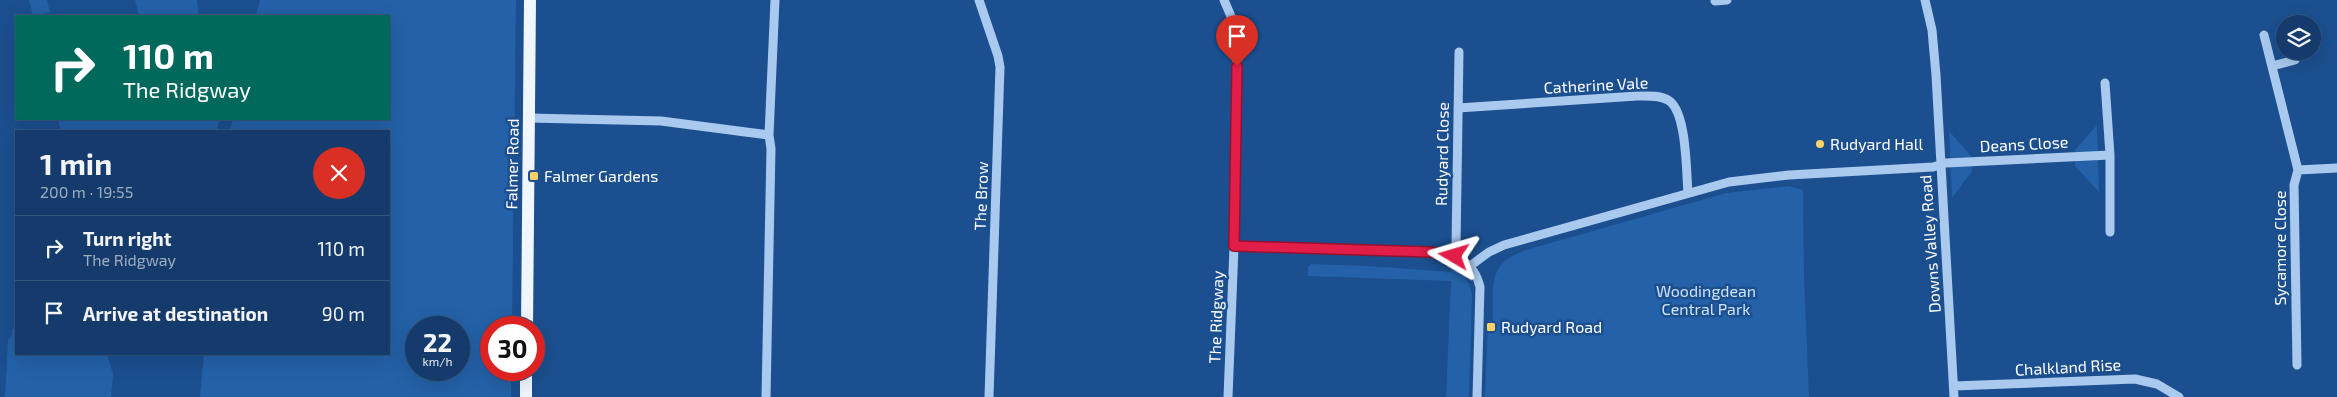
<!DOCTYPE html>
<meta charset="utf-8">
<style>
body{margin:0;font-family:"Exo 2",sans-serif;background:#1d4271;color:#f1f3f6;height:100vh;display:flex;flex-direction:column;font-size:19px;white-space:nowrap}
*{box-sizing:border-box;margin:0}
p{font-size:16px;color:#9dadc1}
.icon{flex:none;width:28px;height:28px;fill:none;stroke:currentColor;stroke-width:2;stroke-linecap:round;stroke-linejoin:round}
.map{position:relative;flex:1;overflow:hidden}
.details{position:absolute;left:15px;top:130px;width:375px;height:225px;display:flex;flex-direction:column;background:#143b6b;border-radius:0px;box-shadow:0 5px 20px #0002,0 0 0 1px #33557e}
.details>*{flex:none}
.guide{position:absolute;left:15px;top:15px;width:375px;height:105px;border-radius:0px;box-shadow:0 5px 20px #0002,0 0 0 1px #33557e;background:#00695c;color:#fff;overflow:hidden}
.buttons{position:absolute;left:2276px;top:15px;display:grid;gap:10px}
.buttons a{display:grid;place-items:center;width:45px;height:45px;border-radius:50%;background:#143b6b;box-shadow:0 5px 20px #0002,0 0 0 1px #33557e;font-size:25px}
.speed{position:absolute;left:405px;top:316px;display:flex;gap:10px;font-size:25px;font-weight:700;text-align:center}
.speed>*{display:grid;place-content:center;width:65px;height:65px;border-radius:50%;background:#143b6b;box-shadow:0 5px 20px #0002,0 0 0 1px #33557e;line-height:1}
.speed small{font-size:12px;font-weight:400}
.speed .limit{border:8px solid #d22;background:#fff;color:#111}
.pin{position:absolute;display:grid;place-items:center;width:42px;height:42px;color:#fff;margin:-51px -21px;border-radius:50% 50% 50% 0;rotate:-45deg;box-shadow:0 0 5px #0007}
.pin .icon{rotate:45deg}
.me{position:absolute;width:55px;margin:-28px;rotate:277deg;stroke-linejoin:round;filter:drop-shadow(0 0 4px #0008)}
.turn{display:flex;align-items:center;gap:18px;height:105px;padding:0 25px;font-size:22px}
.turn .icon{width:65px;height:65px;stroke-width:2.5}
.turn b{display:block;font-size:35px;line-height:42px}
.round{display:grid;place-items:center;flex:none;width:52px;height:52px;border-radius:26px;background:#1d4271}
.head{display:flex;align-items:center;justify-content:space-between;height:85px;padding:0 25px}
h1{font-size:30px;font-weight:700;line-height:38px}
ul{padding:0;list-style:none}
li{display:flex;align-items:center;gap:15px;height:65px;padding:0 25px;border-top:1px solid #33557e}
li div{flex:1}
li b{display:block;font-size:19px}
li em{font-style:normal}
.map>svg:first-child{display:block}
.green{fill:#2461a8;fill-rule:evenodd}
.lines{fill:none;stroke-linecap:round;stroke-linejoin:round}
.minor{stroke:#a9c9ee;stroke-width:9}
.major{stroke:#f0f6ff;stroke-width:12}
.route-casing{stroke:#92132f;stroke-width:12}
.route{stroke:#e11d48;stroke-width:9}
.poi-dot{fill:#ffd166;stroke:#1b4f8f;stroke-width:2}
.labels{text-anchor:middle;stroke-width:5;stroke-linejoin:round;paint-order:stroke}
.street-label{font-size:16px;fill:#fff;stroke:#1b4f8f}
.poi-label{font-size:16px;fill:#fff;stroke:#1b4f8f;text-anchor:start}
.park-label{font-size:16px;fill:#cfe3fa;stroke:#1b4f8f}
</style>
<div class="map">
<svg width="2337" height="397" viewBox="0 0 2337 397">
<rect width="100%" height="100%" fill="#1b4f8f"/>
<!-- green -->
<path class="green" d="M29 0H47L50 12 33 16Z
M135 0H197L199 16H139Z
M260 0H516L512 327 491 328V370H511V397H200L204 354H389V131H230L233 119H389V16H256ZM416 328H459V370H416Z
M58 119H219L217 131H61Z
M2097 125 2099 192 2075 166V150Z
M1949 131 1971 156 1972 171 1952 198Z
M1788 186 1803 190 1804 276 1809 397H1485L1488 322 1493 321C1494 285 1486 264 1526 250L1726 193Z
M1311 264 1369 266 1451 272V265C1463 273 1470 281 1472 295L1469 397H1446L1451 281 1308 276V267Z
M16 328V354H107L113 374 111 397H5L8 340 12 336V329Z"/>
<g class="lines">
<!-- minor -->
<path class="minor" d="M979 0 998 56 1000 67 989 397
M1224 0 1233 21 1237 51 1234 247 1228 397
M1925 0 1932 30 1936 75 1954 397
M1715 1 1727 0
M2264 35 2298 170
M2272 66 2295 60
M2105 83 2110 155V232
M1458 108 1637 96C1647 96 1659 95 1668 100 1687 111 1686 171 1688 192
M529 118 661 121 769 135
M1234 247 1430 252C1455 254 1474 261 1480 287L1477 397
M1454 255 1456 246 1459 52
M1470 266 1489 252 1504 245 1729 182 1789 175 1933 167 1946 163 2110 155
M2297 365 2294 185 2298 170 2337 168
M1954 386 2135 379 2157 384 2179 397
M766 397 771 149 769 135 775 0"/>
<!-- major -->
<path class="major" d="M527 328 530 0
M526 397V370"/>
</g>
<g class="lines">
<defs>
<path id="route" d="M1237 66 1234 246 1430 252 1454 256"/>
</defs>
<!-- route casing -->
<use href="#route" class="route-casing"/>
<!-- route -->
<use href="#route" class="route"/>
</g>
<!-- markers -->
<g class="poi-dot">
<circle cx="1820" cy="144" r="5"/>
<rect x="529" y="171" width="10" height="10" rx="2.5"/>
<rect x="1486" y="322" width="10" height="10" rx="2.5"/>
</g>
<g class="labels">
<!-- street labels -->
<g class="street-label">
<text transform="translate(1596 85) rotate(-3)" y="6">Catherine Vale</text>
<text transform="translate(2024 144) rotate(-3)" y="6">Deans Close</text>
<text transform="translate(1442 154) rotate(-89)" y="6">Rudyard Close</text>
<text transform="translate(512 164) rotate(-89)" y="6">Falmer Road</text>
<text transform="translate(981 196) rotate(-88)" y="6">The Brow</text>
<text transform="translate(1930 244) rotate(-94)" y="6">Downs Valley Road</text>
<text transform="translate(2280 248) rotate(-90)" y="6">Sycamore Close</text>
<text transform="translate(1216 317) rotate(-88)" y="6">The Ridgway</text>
<text transform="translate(2068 367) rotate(-3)" y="6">Chalkland Rise</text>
</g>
<!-- poi labels -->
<g class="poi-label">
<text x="1830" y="150">Rudyard Hall</text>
<text x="544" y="182">Falmer Gardens</text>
<text x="1501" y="333">Rudyard Road</text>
</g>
<!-- park labels -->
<g class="park-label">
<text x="1706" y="297">Woodingdean<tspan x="1706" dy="18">Central Park</tspan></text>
</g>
</g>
</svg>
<div class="buttons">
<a><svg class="icon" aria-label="layers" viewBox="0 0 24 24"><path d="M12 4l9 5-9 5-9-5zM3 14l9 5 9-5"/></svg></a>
</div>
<div class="speed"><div>22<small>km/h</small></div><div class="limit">30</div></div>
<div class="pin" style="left:1237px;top:66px;background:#d93025"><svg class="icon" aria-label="arrive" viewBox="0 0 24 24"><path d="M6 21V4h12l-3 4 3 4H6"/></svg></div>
<svg class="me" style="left:1454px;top:256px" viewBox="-20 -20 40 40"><path d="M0-17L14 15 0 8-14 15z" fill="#e11d48" stroke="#fff" stroke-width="4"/></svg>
<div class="guide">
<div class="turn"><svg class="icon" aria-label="right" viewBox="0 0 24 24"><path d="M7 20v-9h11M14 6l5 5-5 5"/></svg><div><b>110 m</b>The Ridgway</div></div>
</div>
<section class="details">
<div class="head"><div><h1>1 min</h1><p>200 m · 19:55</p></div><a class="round" style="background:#d93025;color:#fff"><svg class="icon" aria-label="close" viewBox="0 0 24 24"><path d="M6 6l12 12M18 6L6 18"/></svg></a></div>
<ul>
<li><svg class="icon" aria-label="right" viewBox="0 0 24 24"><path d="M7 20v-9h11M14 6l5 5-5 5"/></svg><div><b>Turn right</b><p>The Ridgway</p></div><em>110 m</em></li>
<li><svg class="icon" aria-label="arrive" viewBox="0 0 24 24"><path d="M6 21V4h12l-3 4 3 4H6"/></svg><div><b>Arrive at destination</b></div><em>90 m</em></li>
</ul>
</section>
</div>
